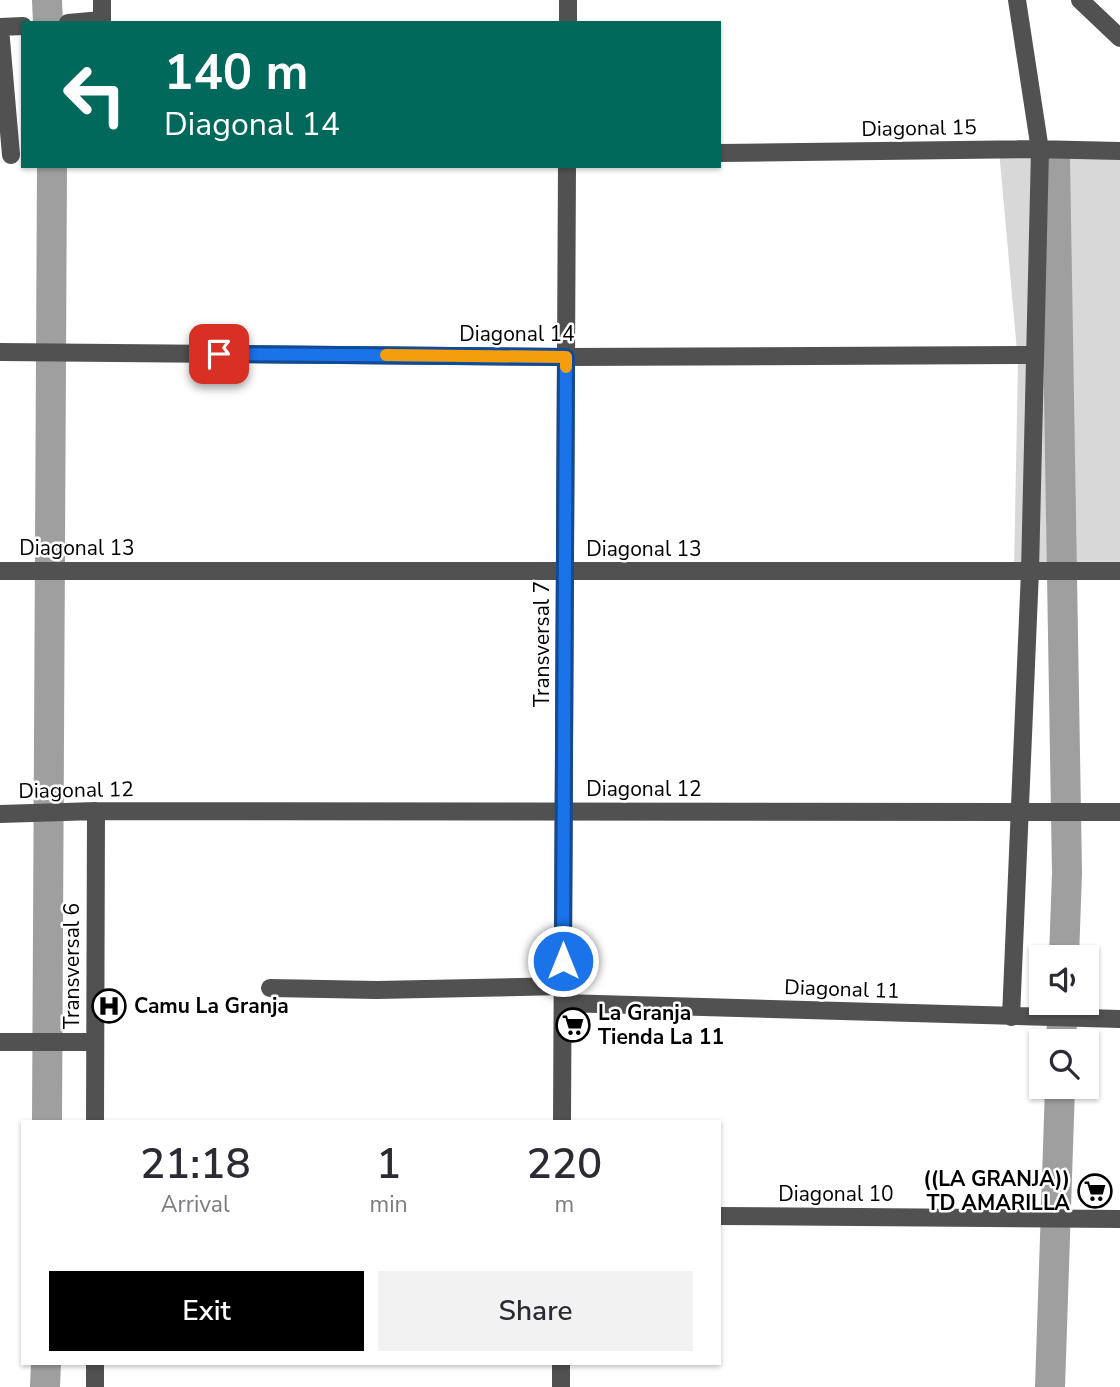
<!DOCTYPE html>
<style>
body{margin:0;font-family:"Nunito Sans",sans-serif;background:#f2f2f3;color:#2b2b33;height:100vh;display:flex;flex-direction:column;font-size:26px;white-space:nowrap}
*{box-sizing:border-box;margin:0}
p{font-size:23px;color:#7c7c81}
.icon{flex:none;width:38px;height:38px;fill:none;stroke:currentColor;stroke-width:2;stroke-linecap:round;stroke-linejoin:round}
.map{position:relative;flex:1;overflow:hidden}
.panel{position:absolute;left:21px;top:1120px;width:700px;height:245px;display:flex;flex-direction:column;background:#fff;border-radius:0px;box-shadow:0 2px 5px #0004}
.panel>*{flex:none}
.banner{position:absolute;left:21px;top:21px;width:700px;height:147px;border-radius:0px;box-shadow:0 2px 5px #0004;background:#00695c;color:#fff;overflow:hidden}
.controls{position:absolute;left:1029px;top:945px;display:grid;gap:14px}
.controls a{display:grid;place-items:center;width:70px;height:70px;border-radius:0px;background:#fff;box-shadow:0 2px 5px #0004;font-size:35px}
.pin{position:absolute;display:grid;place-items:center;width:60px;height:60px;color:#fff;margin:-30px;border-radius:14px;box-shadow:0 4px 10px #0006}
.me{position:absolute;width:77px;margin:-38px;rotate:0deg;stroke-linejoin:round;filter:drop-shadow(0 0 5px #0008)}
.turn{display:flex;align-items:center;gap:24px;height:147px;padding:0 28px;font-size:32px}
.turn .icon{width:91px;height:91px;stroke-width:2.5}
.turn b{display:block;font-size:49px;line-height:60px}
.eta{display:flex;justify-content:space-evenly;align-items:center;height:119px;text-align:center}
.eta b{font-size:42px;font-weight:600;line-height:49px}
.action{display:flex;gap:14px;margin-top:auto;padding:14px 28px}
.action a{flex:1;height:80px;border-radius:0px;background:#000;color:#fff;font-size:28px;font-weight:600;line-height:80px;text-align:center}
.action a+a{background:#f2f2f3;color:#2b2b33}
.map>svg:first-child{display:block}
.green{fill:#d8d8d8}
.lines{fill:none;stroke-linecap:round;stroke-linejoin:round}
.canal{stroke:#9f9f9f;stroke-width:30}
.minor{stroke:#515151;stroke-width:18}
.route-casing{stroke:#114b97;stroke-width:18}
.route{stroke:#1a73e8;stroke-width:12}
.slow{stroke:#f59e0b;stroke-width:12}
.labels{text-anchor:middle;stroke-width:5;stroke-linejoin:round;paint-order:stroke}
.street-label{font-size:21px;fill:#000;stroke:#fff}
.poi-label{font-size:21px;font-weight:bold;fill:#000;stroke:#fff;text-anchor:start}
</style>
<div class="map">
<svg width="1120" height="1387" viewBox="0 0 1120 1387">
<rect width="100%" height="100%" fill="#fff"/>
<!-- green -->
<path class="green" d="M999 150 1120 152V571H1014L1018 362Z"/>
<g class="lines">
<!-- canal -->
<path class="canal" d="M47 0 48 23
M1055 159 1067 873 1064 957
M1061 1041 1063 1003
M47 1122 52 166
M45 1387 46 1363
M1050 1387 1060 1087"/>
<!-- minor -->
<path class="minor" d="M1080 0 1120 38
M68 23 102 20V0
M568 23V0
M0 27 23 26
M0 28 11 155
M719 153 1033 149 1120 151
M0 352 566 357 1034 355
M0 571H1120
M0 814 96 811 1120 812
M270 988 377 990 563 986
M563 1003 1120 1019
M1011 1017 1030 571 1040 150 1017 0
M0 1042H95
M95 1122 96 811
M562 1122 567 166
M719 1216 1120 1219
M95 1387V1363
M561 1387V1363"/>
</g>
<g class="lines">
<defs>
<path id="route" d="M219 354 566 357 563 961"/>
</defs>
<!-- route casing -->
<use href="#route" class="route-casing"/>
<!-- route -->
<use href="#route" class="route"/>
<!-- slow -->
<path class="slow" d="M386 355 566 357V367"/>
</g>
<!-- icons -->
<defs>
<symbol id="hospital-ring" viewBox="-11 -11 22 22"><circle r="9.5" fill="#fff" stroke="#000" stroke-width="1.5"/><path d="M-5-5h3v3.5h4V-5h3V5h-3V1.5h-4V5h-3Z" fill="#000"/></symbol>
<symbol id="supermarket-ring" viewBox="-11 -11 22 22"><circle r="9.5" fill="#fff" stroke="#000" stroke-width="1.5"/><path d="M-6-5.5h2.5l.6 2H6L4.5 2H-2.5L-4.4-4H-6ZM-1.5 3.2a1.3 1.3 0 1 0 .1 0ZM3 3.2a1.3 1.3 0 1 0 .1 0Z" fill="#000"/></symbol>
</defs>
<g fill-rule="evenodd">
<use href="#hospital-ring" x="90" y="987" width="38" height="38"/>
<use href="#supermarket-ring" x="554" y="1006" width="38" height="38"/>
<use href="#supermarket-ring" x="1076" y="1172" width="38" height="38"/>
</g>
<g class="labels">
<!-- street labels -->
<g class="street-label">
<text transform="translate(919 128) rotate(-1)" y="7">Diagonal 15</text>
<text x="517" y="341">Diagonal 14</text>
<text x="77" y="555">Diagonal 13</text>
<text x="644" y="556">Diagonal 13</text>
<text transform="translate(542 644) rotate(-90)" y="7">Transversal 7</text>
<text x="644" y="796">Diagonal 12</text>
<text transform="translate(76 790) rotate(-1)" y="7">Diagonal 12</text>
<text transform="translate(72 966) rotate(-90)" y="7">Transversal 6</text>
<text transform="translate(842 989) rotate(2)" y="7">Diagonal 11</text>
<text x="836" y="1201">Diagonal 10</text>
</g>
<!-- poi labels -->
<g class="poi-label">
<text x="134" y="1013">Camu La Granja</text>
<text x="598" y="1020">La Granja<tspan x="598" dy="24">Tienda La 11</tspan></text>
<text x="1070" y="1186" text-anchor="end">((LA GRANJA))<tspan x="1070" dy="24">TD AMARILLA</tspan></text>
</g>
</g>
</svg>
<div class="controls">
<a><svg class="icon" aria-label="sound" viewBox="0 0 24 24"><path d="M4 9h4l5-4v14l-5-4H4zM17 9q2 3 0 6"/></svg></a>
<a><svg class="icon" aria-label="search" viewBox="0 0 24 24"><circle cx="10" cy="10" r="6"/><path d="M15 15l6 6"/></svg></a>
</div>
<div class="pin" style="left:219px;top:354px;background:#d93025"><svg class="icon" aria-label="arrive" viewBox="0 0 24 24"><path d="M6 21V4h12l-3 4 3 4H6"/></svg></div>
<svg class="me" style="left:563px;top:961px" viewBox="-20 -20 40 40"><circle r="17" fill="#1a73e8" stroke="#fff" stroke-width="3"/><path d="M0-11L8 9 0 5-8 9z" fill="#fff"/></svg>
<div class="banner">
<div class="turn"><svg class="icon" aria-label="left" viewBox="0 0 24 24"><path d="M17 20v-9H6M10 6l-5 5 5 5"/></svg><div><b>140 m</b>Diagonal 14</div></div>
</div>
<section class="panel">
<div class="eta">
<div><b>21:18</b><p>Arrival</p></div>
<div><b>1</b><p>min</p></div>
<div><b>220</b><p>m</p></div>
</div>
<div class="action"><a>Exit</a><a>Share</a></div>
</section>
</div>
